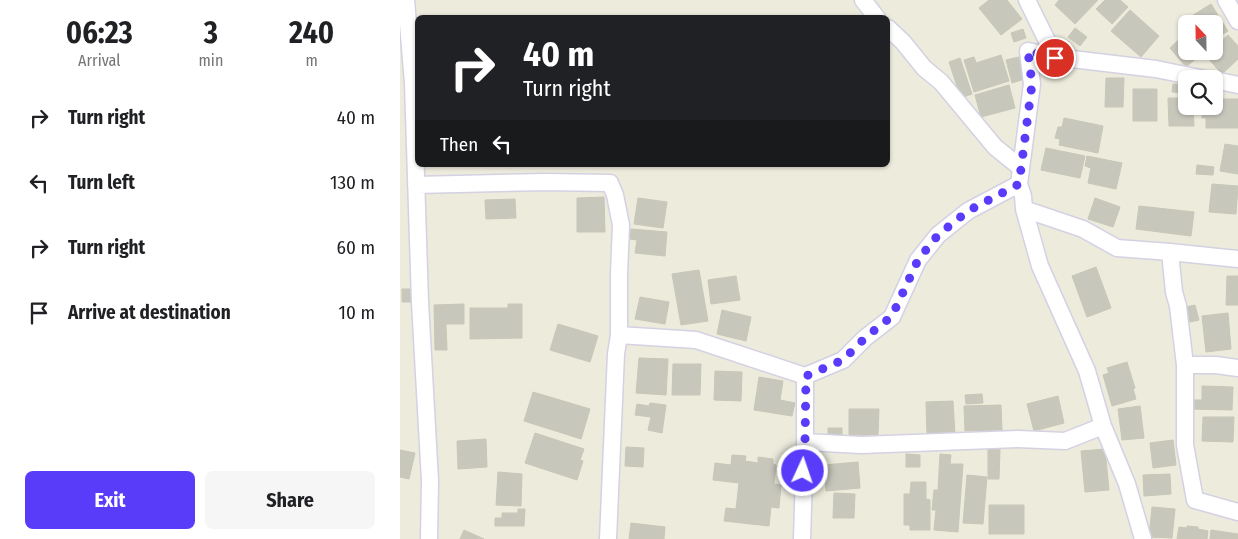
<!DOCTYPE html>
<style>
body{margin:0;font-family:"Fira Sans Condensed",sans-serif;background:#f6f6f6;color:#202124;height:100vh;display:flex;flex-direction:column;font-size:19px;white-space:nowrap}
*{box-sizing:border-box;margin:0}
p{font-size:16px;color:#757577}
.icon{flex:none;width:28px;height:28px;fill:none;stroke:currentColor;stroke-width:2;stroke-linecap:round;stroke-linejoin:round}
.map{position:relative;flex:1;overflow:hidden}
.side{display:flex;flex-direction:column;background:#fff;width:400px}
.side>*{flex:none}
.hud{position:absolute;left:15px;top:15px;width:475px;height:152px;border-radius:8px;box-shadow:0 1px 4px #0004;background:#202124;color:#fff;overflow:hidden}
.needle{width:32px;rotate:338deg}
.buttons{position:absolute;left:778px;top:15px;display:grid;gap:10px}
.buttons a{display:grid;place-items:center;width:45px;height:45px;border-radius:8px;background:#fff;box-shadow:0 1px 4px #0004;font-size:25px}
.pin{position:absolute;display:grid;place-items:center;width:42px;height:42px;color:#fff;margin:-21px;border:2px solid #fff;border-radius:50%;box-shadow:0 1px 5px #0007}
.me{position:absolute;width:55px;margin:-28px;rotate:3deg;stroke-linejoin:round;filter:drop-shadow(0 0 4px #0008)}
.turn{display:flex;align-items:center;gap:18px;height:105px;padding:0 25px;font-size:22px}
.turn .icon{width:65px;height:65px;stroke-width:2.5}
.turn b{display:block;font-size:35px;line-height:42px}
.then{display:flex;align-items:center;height:48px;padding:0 25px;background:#0003;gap:10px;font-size:19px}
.eta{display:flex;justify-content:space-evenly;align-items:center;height:85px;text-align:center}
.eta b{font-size:30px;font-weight:700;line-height:35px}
.action{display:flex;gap:10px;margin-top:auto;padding:10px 25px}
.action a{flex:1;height:58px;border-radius:8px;background:#593cf9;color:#fff;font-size:20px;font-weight:700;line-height:58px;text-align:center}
.action a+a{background:#f6f6f6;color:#202124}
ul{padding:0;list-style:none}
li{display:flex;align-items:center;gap:15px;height:65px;padding:0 25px}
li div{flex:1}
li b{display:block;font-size:19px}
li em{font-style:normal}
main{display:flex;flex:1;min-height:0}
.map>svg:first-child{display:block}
.building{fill:#c8c7bc;stroke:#c8c7b6}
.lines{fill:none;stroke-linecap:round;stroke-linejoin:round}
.minor-casing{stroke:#d4d1e3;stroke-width:19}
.minor{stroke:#fff;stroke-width:16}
.route{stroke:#593cf9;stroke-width:9;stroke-dasharray:0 16.2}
</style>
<main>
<section class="side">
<div class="eta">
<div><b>06:23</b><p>Arrival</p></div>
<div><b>3</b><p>min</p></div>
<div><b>240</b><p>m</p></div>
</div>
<ul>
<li><svg class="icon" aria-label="right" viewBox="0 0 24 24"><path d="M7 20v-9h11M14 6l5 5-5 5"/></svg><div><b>Turn right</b></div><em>40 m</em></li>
<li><svg class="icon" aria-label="left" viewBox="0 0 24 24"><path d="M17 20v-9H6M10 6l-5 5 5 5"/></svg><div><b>Turn left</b></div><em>130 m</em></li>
<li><svg class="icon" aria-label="right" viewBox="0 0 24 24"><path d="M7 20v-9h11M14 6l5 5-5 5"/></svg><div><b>Turn right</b></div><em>60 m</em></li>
<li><svg class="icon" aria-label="arrive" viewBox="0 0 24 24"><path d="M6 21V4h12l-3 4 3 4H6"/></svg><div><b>Arrive at destination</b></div><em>10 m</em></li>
</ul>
<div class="action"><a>Exit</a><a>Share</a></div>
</section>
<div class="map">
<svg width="838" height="539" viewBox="0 0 838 539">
<rect width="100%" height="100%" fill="#ecebdc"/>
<!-- building -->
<path class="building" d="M589 0H607L622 19 601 35 579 8Z
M659 0H698L675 24 655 5Z
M705 0H720L728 7 712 24 696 9Z
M811 4 828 31 814 39V24H795L790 17Z
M730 10 759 36 741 57 711 31Z
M675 28 687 37 680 46 668 37Z
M623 29 626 38 614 42 611 33Z
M786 33V51H805L786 67 770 48Z
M828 35 838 46V59L822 74 806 56 811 51H814V48Z
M601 55 609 81 574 92 564 60 574 57 576 63Z
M619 57 625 79 612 83 606 60Z
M560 58 572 94 561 98 549 62Z
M706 78H724L723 107H705Z
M773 84 785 85V93L772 92Z
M609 85 615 108 581 117 575 95Z
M733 89H757V121H733Z
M768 98H786V106H793L794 126H769Z
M814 99H838V128H806V118H802V106H814Z
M664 118 703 126 698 153 659 145 660 139 655 138 658 127H662Z
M825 144 838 146V174L820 171Z
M646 148 685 156 680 178 641 170Z
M687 156 722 163 716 189 688 183 691 168 685 166Z
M797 165 814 167 813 175 796 174Z
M812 184 838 186 836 214 809 212Z
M204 197 205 232H177V198Z
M238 198 267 202 263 228 234 224Z
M695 198 720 207 713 227 688 219Z
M115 199 116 218 86 219 85 200Z
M739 206 794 212 791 236 736 229Z
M231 229 267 232 265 256 235 253 237 240 230 239Z
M696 267 711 308 687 317 672 276Z
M299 270 308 321 281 325 272 274Z
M336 276 340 300 311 304 308 280Z
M827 276H838V305H826Z
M2 289H13V302H2Z
M240 297 269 302 265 324 235 319Z
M64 304V324H46L47 350H35L34 305Z
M108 304H122V338L70 339V308H108Z
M795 305 799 320 790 322 786 307Z
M322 310 351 317 346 341 317 334Z
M828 313 831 349 806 352 802 316Z
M158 324 198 336 190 362 150 350Z
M239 358 268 359 266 395 236 393Z
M727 362 735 388 733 389 736 399 712 406 703 375 709 373 707 368Z
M273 364H301L300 395H272Z
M315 371 342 372 341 401 314 400Z
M359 377 383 381 380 400 395 403 392 416 354 410Z
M802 386 833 387 832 410 791 409V400H802Z
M133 392 190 409 181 439 124 421Z
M582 394 583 403 566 404 565 395Z
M658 396 664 423 634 431 627 404Z
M553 401 555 435 527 436 526 402Z
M250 403 266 405 262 433 248 430 251 417 235 415 237 404 249 406Z
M601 405 602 430 565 431 564 406Z
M740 406 744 438 722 440 718 409Z
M449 409H479L478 435H449Z
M803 417H834L833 442 802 441Z
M428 428H442V438H428Z
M135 433 184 449 180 460 183 461 177 480 125 463Z
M86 439 87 467 58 469 57 441Z
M773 440 776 465 753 468 750 443Z
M226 447 244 448 243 467 225 466Z
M588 449H600L599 479H588Z
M705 449 709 490 685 492 681 451Z
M0 450 15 453 9 479 0 477Z
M506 454 520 455V467H506Z
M540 454 551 455 550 464H563L558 532 534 530 536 510H532L534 490H538Z
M332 455 346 456 345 461 358 463V457L373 459V464L376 465 374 484 381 485 379 508 371 507 369 526 324 521 326 508 336 509 339 483 313 480 315 463 331 465Z
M458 462 460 488 426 491 424 465Z
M98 472 122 474 121 506 96 505Z
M770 474 771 494 744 496 743 475Z
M567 475 587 477 583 524 563 523Z
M511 482H526V499L530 500V530H510V525H504V494H510Z
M434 493 455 494 454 518H433Z
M589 505H624V534H589Z
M752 507 775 509 772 538 749 537Z
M118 509H125L124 526H95V518H102V513H118Z
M231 523 265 527 264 539H229Z
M787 526 798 527V529L808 531 807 539H777L779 527 787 528Z
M64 530 84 539H60Z
M811 530 838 534V539H810Z"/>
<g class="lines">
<defs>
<path id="minor" d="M6 0 13 83 20 302 30 481 29 539
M463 0 477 18
M627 0 655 57
M826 0 838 21
M488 28 503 42 524 68 541 82 595 147 621 168
M814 80 838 85
M16 185 145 182 210 183 215 195 221 225 219 275V335L216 354 208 539
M624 209 683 229 717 248 770 252 838 259
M770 252 774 292 778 306 785 365V445L795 500 838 512
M219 335 296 340 405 376V442L402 539
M785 365H816L838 368
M405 376 443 360 465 338 492 317 518 260 538 235 568 211 619 184
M405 442 461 445 618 439 665 441 703 426
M743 539 727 484 703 426 687 371 640 266 624 209 623 196 619 184 632 84 628 51 655 57 756 69 805 79"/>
</defs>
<!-- minor casing -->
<use href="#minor" class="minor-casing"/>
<!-- minor -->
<use href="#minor" class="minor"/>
</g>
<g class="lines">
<!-- route -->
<path class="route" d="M403 471 405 442 406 376 443 360 465 338 492 316 518 260 538 235 568 211 619 184 632 84 628 51 655 58"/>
</g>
</svg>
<div class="buttons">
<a><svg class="needle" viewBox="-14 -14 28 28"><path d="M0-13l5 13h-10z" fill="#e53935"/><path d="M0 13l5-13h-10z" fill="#757577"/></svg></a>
<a><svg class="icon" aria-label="search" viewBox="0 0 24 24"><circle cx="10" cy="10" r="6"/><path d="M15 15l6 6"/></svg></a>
</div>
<div class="pin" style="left:655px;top:58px;background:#d93025"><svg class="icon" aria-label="arrive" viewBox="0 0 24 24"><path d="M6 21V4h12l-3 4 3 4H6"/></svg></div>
<svg class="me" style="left:403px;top:471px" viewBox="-20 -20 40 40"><circle r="17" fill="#593cf9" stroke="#fff" stroke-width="3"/><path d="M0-11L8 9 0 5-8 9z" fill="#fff"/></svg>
<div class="hud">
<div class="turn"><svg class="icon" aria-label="right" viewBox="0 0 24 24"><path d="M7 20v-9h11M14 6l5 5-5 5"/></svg><div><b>40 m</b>Turn right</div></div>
<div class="then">Then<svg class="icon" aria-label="left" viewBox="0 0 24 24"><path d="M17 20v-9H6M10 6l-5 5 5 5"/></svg></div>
</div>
</div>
</main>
